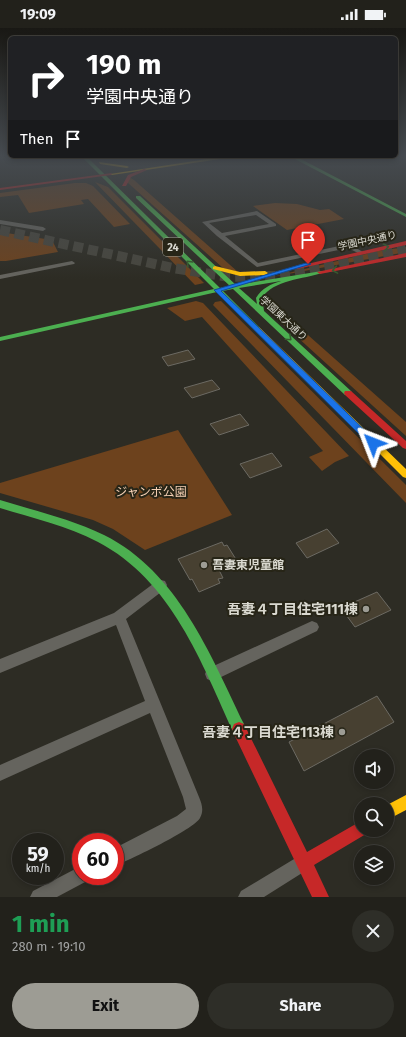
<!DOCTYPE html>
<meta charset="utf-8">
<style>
body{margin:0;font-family:"Fira Sans","Noto Sans JP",sans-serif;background:#2e2e28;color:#f1f3f6;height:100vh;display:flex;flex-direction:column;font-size:15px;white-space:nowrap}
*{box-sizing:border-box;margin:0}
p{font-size:13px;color:#a2a3a3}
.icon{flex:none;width:22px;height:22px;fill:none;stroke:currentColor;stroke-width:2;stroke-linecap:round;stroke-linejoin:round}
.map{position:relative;height:869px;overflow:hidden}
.panel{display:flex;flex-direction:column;background:#22211b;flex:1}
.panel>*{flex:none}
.banner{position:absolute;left:8px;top:8px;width:390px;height:122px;border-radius:6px;box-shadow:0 2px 6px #0003,0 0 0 1px #3f3e3a;background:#202124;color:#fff;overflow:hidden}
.buttons{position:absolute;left:354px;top:721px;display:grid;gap:8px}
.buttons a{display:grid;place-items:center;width:40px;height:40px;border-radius:50%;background:#22211b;box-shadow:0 2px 6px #0003,0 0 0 1px #3f3e3a;font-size:20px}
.speed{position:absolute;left:12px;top:805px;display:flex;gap:8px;font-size:20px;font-weight:700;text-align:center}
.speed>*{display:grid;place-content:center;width:52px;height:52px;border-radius:50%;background:#22211b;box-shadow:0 2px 6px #0003,0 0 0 1px #3f3e3a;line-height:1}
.speed small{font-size:10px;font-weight:400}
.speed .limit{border:6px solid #d22;background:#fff;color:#111}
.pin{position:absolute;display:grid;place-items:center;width:34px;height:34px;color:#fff;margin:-41px -17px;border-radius:50% 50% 50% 0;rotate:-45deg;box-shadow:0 0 4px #0007}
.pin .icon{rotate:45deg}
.me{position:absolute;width:44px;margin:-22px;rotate:315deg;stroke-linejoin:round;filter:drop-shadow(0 0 3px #0008)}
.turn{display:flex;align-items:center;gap:14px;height:84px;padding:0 12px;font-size:18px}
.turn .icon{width:52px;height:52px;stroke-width:2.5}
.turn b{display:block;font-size:28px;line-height:34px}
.then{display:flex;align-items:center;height:38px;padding:0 12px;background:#0003;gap:8px;font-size:15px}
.round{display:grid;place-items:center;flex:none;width:42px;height:42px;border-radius:21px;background:#2e2e28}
.headline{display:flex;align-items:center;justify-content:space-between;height:68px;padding:0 12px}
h1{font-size:24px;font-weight:700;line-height:30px;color:#1e9e55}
.button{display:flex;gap:8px;margin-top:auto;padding:8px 12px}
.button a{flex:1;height:46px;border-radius:24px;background:#9d9c94;color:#111;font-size:16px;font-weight:700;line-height:46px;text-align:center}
.button a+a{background:#2e2e28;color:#f1f3f6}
.status{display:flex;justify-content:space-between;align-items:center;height:28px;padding:0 20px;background:#22211b;direction:ltr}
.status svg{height:11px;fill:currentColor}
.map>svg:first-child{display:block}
.green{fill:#6d421d}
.building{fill:#474031;stroke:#6c6a63}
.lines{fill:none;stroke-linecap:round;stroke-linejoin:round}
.primary-tunnel{stroke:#47463e;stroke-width:10;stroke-dasharray:10 5;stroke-linecap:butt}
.street{fill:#65645e;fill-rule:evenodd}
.fast{fill:#4caf50;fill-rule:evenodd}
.slow{fill:#ffc107;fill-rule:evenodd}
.jam{fill:#c62828;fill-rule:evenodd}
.oneway{stroke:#365c2e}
.route{fill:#1a73e8;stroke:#114b97}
.poi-dot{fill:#9d9c94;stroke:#272517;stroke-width:1.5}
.labels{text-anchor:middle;stroke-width:4;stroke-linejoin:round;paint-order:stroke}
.far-street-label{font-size:10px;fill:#dad9d0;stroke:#272517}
.shield{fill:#272517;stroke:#a4a398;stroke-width:1}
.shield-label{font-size:11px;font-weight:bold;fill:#dad9d0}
.park-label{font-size:12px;fill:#f7d1b5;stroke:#272517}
.poi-label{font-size:12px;font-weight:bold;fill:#dad9d0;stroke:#272517;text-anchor:start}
.near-poi-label{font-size:14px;font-weight:bold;fill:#dad9d0;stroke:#272517;text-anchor:end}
</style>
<div class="status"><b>19:09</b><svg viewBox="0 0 49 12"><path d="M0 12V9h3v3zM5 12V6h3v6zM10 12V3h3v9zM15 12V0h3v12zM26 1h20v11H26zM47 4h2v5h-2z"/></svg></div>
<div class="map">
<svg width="406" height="869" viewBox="0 0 406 869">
<rect width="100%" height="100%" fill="#2d2c24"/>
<!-- green -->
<path class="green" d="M129 149 134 152 238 244 223 240 127 154Z
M95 154 108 159 204 255 195 257Z
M75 155H86L93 158 130 196 114 199 88 171 81 172 84 176 29 185 18 167 0 169V165Z
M275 175 297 176 320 182 329 181 344 191 287 202 253 178Z
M0 204 52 212 58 224 6 233H0Z
M406 219V224L272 249 378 223Z
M264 268 406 394V408L273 287 264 276Z
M196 273 203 275 349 428 335 434 322 443 309 429 323 423 202 289 185 293 167 280Z
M221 273 406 457V475L213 277 215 274Z
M178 402 232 487 145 522 113 501 93 492 0 465V455Z"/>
<!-- building -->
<path class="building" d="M188 322 195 331 168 338 162 329Z
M212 352 220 361 192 370 184 360Z
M240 386 249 397 219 407 210 396Z
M272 425 282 438 250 450 240 436Z
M327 501 339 515 307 530 296 515Z
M222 514 224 518 227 517 237 533 218 540 223 550 218 551 220 555 199 564 192 551 190 552 178 531Z
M377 564 391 582 355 599 341 580Z
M377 668 394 694 304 743 289 714Z"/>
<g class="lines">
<!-- primary-tunnel -->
<path class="primary-tunnel" d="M0 202 173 240 229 249 276 248 329 239 406 222"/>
<!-- street -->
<path class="street" d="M257 183 276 196V198L225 208 258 235 349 216 363 224 358 225 348 220 257 239 217 208 202 194ZM256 187 269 196 222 205 209 195Z
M0 192 43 199 46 201 43 203 0 196Z
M72 233 75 235 74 236 0 251V247Z
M161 552 165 553 167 557 165 561 126 591 199 769C202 776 204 783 200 790 193 802 131 831 115 838V820L177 788 186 781 183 769 150 685 0 753V737L145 673 116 597 0 645V631L114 585 157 553Z
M312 593 317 595 319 599 317 603 217 651 212 653 207 651 205 646 207 641Z
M304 825 310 828 313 834 310 840 264 869H238L241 863Z
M81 838V848H89L87 853 57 869H30L33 863Z"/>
<!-- fast -->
<path class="fast" d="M82 129H87L220 260 230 258 136 170V168H140L236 257 322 243V245C304 251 273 252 262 270L264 283 351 363 352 365 351 367H345L233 261 223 263 260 300V302H256L217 264 0 313V309L214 261ZM281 253C271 256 262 260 256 270L257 276 239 260Z
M297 129 406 186V189L291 129Z
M0 472C35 483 71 491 104 507 178 544 210 626 244 696L246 701 244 706 239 708 234 706C202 635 171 552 98 514 67 498 33 490 0 480Z"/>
<!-- slow -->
<path class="slow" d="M220 129H234L112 147 110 146Z
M99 134 127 138 129 139 127 140 100 136Z
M215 238 240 244 265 243 268 245 265 247 240 248 213 241V239Z
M258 299 260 300 406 441V450L403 449 255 301Z
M406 767V782L387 792V777Z"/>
<!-- jam -->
<path class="jam" d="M144 141 147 142 131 149 126 158H122L128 147Z
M112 145 111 147 0 162V160Z
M406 213V217L297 241 294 239Z
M406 225V229L320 246 317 244Z
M345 363H351L406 413V421L403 420 345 367 344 365Z
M239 694 244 696 307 824 361 793V802H368L366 806 314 837 329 869H312L234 706 232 701 234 696Z"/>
</g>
<!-- one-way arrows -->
<defs><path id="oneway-chevron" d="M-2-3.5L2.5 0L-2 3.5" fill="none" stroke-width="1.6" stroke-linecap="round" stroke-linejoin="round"/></defs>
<g class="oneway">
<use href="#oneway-chevron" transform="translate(386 219) rotate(-12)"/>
<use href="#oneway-chevron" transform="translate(189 235) rotate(-135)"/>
<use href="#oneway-chevron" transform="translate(335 242) rotate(170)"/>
<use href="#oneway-chevron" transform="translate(289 310) rotate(43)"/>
</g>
<!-- sky -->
<linearGradient id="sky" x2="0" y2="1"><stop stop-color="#191814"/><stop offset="0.51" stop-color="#464b50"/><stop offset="1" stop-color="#464b50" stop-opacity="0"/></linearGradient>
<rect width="406" height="251" fill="url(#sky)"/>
<!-- route -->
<path class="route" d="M306 235 311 236 221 263 376 413 378 415 376 417H370L214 262Z"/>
<!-- markers -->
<g class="poi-dot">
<circle cx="204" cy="537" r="4"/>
<circle cx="366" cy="581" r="4"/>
<circle cx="342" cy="704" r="4"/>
</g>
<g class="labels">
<!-- far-street labels -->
<g class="far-street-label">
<text transform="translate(367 212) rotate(-12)" y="4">学園中央通り</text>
<text transform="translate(284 290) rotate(43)" y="4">学園東大通り</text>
</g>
<!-- shield labels -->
<rect class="shield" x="163" y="210" width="20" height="18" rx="3"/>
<g class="shield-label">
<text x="173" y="223">24</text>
</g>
<!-- park labels -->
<g class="park-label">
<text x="151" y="468">ジャンボ公園</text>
</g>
<!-- poi labels -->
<g class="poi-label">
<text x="212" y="541">吾妻東児童館</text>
</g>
<!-- near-poi labels -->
<g class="near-poi-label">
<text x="358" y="586">吾妻４丁目住宅111棟</text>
<text x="334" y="709">吾妻４丁目住宅113棟</text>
</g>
</g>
</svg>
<div class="buttons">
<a><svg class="icon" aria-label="sound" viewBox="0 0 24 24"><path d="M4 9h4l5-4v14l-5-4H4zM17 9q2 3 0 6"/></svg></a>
<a><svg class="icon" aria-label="search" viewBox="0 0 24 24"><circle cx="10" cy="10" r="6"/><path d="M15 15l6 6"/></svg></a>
<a><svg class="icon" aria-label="layers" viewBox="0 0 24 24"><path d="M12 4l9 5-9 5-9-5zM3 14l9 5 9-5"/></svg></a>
</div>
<div class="speed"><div>59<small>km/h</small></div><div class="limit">60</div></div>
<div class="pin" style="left:308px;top:236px;background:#d93025"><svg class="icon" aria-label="arrive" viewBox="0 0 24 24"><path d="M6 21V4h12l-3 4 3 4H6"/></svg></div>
<svg class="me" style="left:373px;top:415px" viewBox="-20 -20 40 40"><path d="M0-17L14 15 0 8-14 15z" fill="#1a73e8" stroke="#fff" stroke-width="4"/></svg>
<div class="banner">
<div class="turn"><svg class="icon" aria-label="right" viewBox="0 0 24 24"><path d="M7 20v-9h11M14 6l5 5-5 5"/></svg><div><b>190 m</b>学園中央通り</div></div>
<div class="then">Then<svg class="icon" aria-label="arrive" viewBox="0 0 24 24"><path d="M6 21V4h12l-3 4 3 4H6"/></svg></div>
</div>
</div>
<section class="panel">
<div class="headline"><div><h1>1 min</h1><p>280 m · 19:10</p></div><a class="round"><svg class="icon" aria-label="close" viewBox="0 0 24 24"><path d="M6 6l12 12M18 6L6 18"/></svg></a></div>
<div class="button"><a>Exit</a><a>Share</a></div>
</section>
